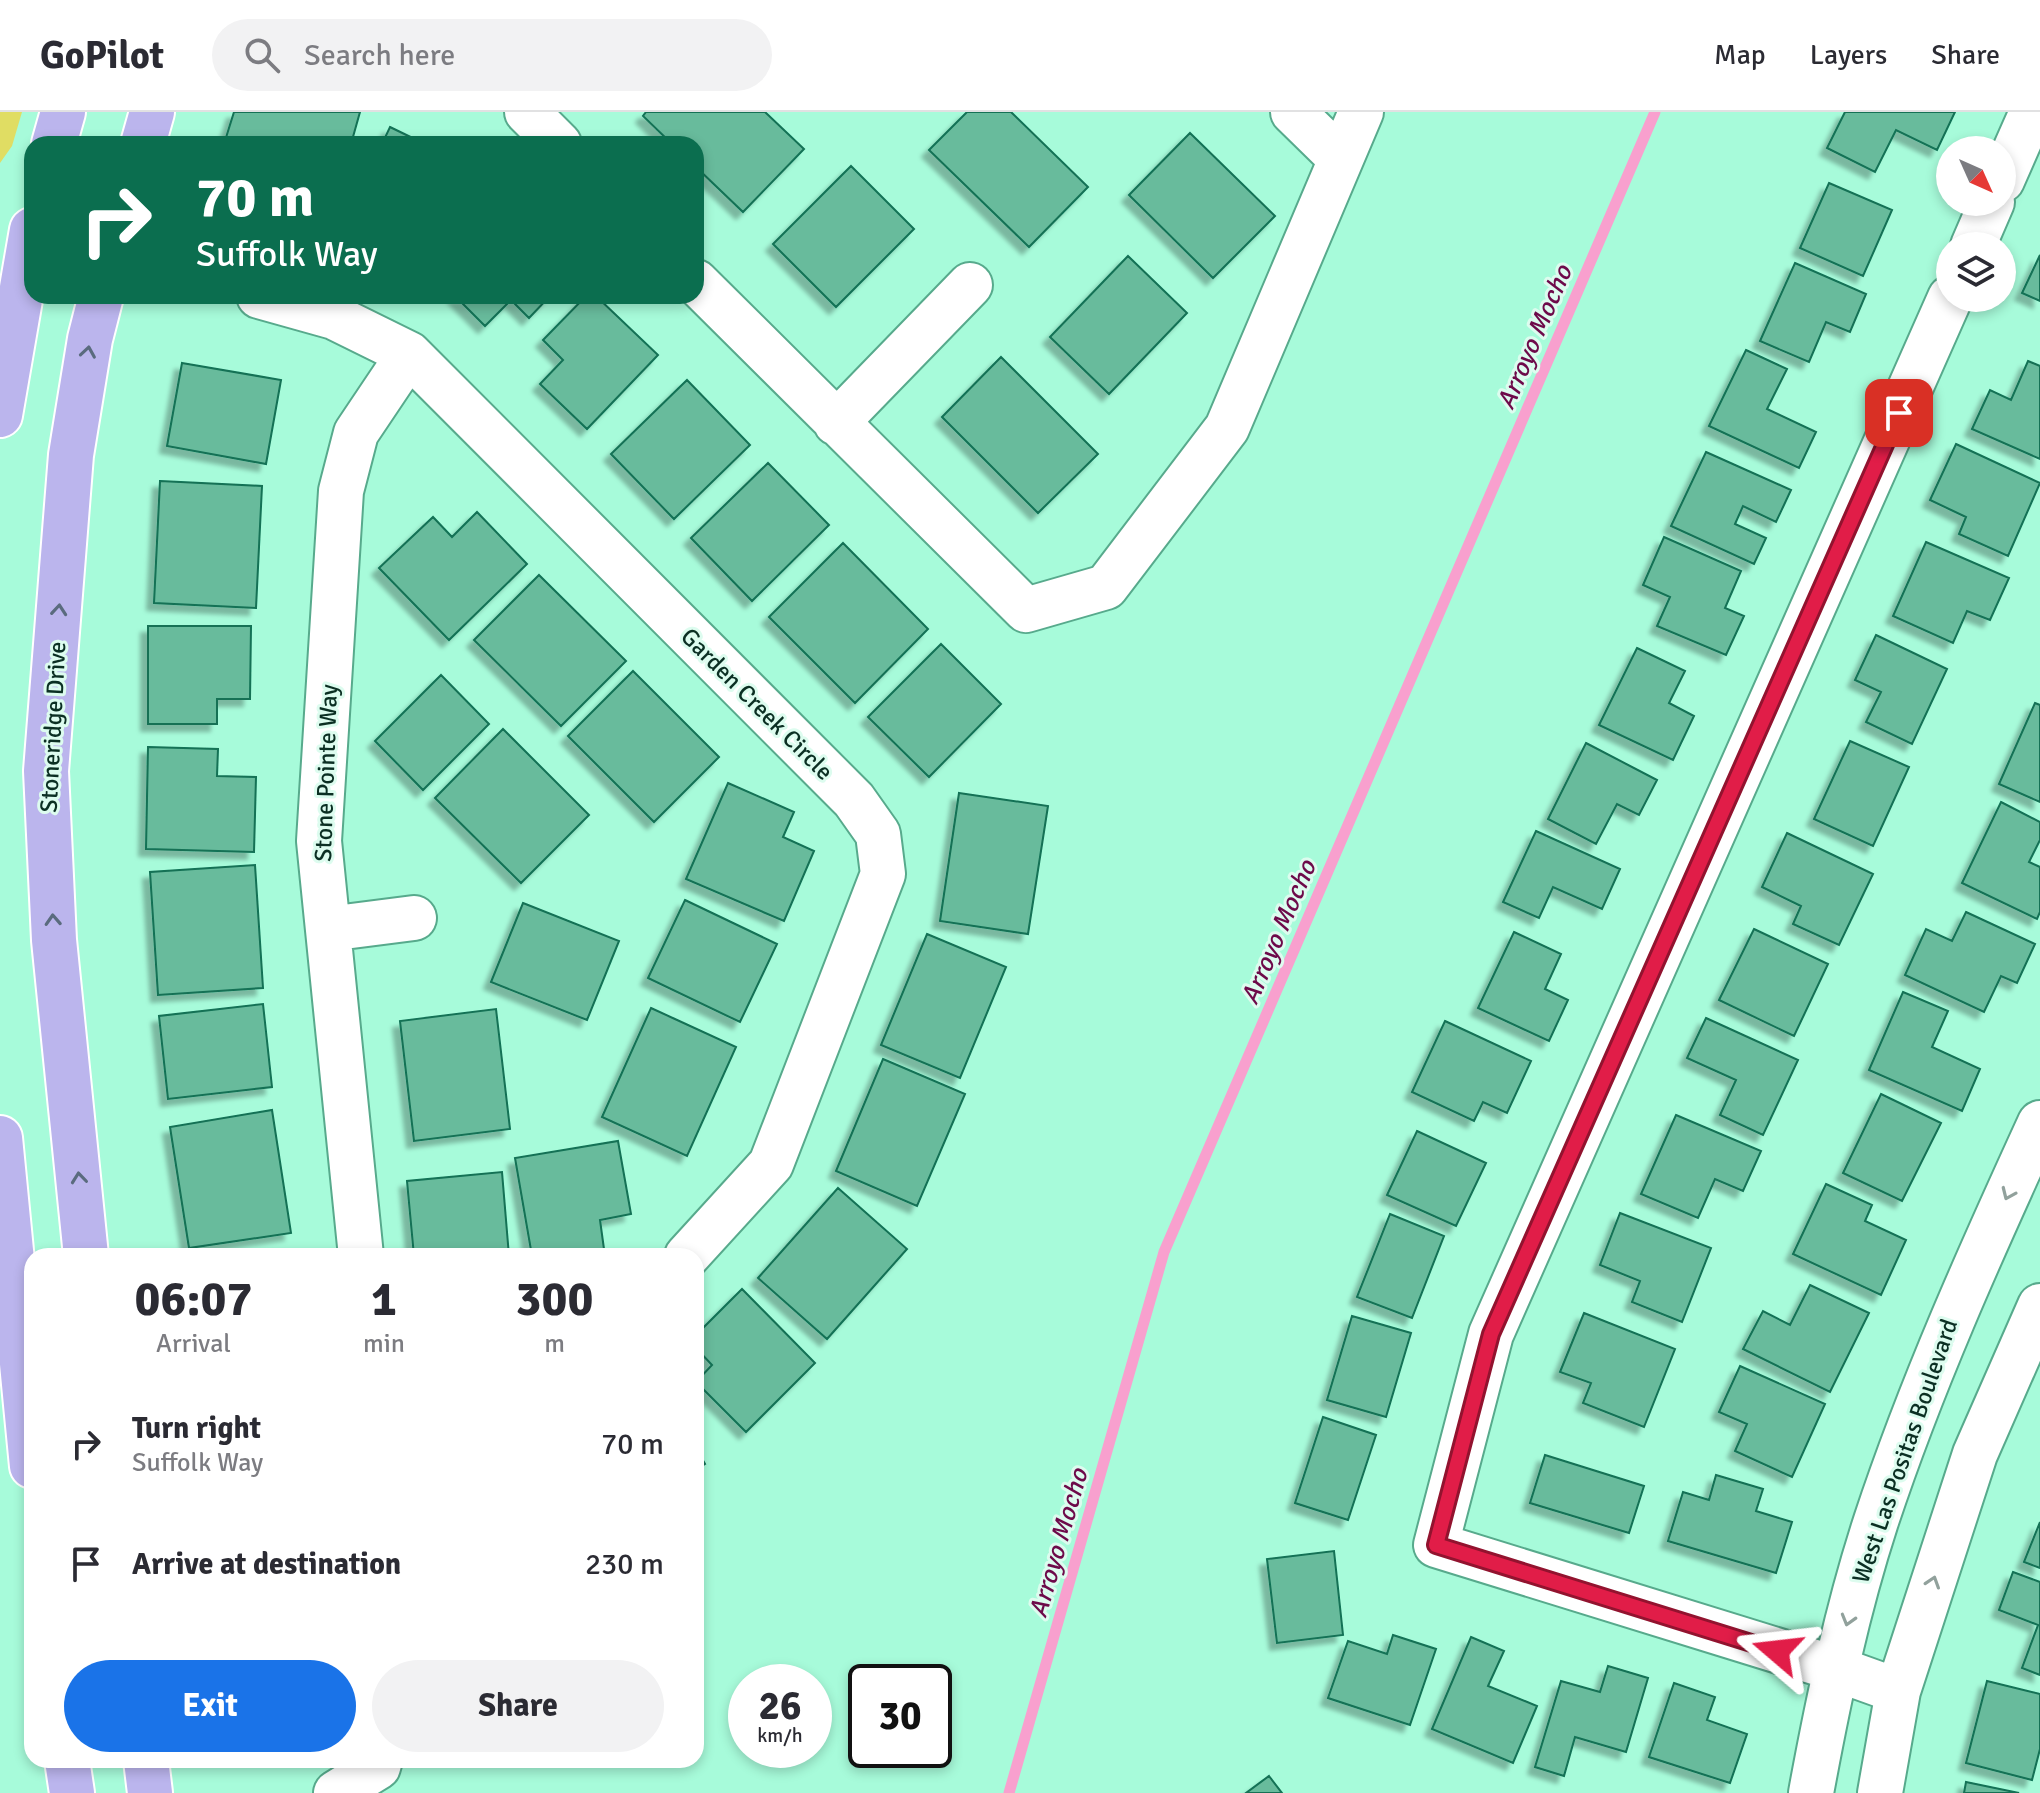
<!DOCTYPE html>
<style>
body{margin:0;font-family:Signika,sans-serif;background:#f2f2f3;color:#2b2b33;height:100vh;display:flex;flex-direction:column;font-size:30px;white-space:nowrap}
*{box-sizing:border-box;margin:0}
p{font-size:26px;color:#7c7c81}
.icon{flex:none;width:44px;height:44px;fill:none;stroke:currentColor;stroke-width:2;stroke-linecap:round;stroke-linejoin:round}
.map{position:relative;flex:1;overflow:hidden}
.sheet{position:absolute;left:24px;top:1136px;width:680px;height:520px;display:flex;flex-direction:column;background:#fff;border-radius:24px;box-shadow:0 4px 12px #0003}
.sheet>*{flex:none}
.hud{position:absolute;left:24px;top:24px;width:680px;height:168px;border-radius:24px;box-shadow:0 4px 12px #0003;background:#0b6e4f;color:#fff;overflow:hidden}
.needle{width:52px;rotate:135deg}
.fabs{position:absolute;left:1936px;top:24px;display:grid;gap:16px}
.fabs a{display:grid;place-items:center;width:80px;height:80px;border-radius:50%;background:#fff;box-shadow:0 4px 12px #0003;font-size:40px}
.speed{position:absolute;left:728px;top:1552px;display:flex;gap:16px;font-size:40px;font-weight:700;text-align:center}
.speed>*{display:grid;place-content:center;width:104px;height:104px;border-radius:50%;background:#fff;box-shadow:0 4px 12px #0003;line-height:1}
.speed small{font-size:20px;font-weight:400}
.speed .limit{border:4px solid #111;border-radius:12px;background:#fff;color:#111}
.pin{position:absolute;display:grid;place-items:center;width:68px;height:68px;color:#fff;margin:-34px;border-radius:16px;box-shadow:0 4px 12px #0006}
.me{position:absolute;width:88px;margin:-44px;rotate:287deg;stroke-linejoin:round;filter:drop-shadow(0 0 6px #0008)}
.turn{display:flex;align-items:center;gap:28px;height:168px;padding:0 40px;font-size:36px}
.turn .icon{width:104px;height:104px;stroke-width:2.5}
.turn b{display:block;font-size:56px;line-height:68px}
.eta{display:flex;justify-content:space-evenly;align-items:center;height:136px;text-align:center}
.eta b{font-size:48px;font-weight:700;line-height:56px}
.primary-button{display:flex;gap:16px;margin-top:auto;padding:16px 40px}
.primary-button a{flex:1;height:92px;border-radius:48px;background:#1a73e8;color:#fff;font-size:32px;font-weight:700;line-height:92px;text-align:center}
.primary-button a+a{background:#f2f2f3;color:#2b2b33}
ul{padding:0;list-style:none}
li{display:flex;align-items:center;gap:24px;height:120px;padding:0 40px}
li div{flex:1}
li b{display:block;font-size:30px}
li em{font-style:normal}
header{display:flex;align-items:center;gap:48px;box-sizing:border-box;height:112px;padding:0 40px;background:#fff;border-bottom:2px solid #e1e1e2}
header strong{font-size:38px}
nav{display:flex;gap:44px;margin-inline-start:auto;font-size:28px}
.search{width:560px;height:72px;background:#f2f2f3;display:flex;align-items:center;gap:20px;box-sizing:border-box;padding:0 28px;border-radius:44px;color:#7c7c81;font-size:30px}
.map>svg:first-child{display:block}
.green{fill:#e0dd63}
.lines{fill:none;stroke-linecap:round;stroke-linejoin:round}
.stream{stroke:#f8a0ce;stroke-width:11}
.building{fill:#68bb9c;stroke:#127155;stroke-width:2;filter:url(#shadow)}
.minor-casing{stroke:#57aa8c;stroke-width:48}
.major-casing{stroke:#fff;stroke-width:48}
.minor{stroke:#fff;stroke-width:44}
.major{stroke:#bbb5ed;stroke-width:44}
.oneway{stroke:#5a6b7e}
.oneway2{stroke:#91a19c}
.route-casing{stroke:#92132f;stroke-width:20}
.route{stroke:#e11d48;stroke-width:14}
.labels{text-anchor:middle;stroke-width:6;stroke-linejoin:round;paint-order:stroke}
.street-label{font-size:24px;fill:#0b2f23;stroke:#ddfcef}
.water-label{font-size:26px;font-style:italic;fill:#6d0a4a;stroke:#ddfcef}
</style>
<header>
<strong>GoPilot</strong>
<div class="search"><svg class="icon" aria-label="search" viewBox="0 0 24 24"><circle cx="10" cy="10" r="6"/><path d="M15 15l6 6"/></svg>Search here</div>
<nav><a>Map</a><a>Layers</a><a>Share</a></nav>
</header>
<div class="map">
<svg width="2040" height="1681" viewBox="0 0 2040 1681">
<defs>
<filter id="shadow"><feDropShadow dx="-7" dy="7" stdDeviation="2" flood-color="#0004"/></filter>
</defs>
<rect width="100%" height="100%" fill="#a7fbda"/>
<!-- green -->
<path class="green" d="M0 0H22L12 34 0 51Z"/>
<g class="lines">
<!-- stream -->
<path class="stream" d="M1009 1681 1164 1140 1655 0"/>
</g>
<!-- building -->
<path class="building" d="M234 0H360L351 32H224Z
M646 0H765L804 37 743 100 696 55V32H672L643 4Z
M967 0H1011L1088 75 1029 135 929 38Z
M1845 0H1955L1937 38 1896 18 1875 60 1827 36Z
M390 15 425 32H382Z
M1190 21 1275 104 1213 166 1129 83Z
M851 54 914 117 836 195 773 132Z
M1829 71 1892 98 1863 164 1800 136Z
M2040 143V189L2022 181Z
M1128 144 1187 201 1109 282 1050 225Z
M1795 151 1866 182 1850 220 1826 210 1809 250 1760 229Z
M455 184H550L529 206 511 188 485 214Z
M586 184H596L658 243 587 317 540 272 563 248 543 228Z
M1746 238 1787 257 1767 297 1816 320 1799 356 1709 314Z
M1001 245 1098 342 1038 401 942 305Z
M2028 249 2040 254V347L1972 317 1990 278 2011 288Z
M182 251 281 268 266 352 167 334Z
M687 268 750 333 674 407 611 342Z
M1956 332 2040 371 2008 444 1959 422 1966 405 1930 388Z
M1706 340 1791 378 1776 410 1743 394 1735 412 1766 426 1754 452 1671 414Z
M768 351 829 413 752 489 691 426Z
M160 369 262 374 256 496 154 491Z
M477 400 527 452 449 528 379 456 433 405 452 425Z
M1664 425 1741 459 1725 496 1744 504 1726 543 1657 514 1670 485 1643 473Z
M1926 430 2009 466 1990 508 1967 499 1953 531 1893 504Z
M843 431 928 517 855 591 769 505Z
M539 463 626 549 561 614 474 528Z
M148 514H251L250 587H217V612H148Z
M1876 523 1947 557 1912 632 1866 610 1881 580 1855 568Z
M941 532 1001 592 929 665 868 605Z
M1637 536 1685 559 1669 591 1694 604 1673 648 1599 613Z
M633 559 719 645 654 710 568 624Z
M441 563 489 612 423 678 375 629Z
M2035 591 2040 593V690L1999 672Z
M503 617 589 703 521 771 435 686Z
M1850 629 1909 655 1873 734 1814 707Z
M1586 631 1657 668 1639 703 1617 692 1596 732 1548 707Z
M148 635 218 637 217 664 256 665 254 740 146 737Z
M728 671 794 700 783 725 814 739 784 809 686 767Z
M959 681 1048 694 1028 822 940 809Z
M2001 690 2040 710V728L2029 750 2040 755V800L2037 807 1962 771Z
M1536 719 1620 757 1602 797 1553 775 1539 806 1503 790Z
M1787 721 1873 762 1839 833 1793 812 1801 794 1762 775Z
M255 753 263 876 158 883 150 760Z
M685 788 777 832 740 910 648 866Z
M523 791 619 829 587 908 491 870Z
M1966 800 2035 832 2017 871 2001 864 1984 900 1905 863 1926 817 1952 829Z
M1754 817 1828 852 1794 924 1719 888Z
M1514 820 1561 842 1545 877 1568 888 1549 929 1478 896Z
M927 822 1006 855 960 966 881 933Z
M1903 880 1948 899 1932 935 1980 957 1962 999 1869 958Z
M263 892 272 975 168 987 159 904Z
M651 896 736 935 687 1044 602 1005Z
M496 897 510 1017 414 1029 400 909Z
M1706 906 1798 948 1763 1023 1720 1003 1736 968 1687 946Z
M1445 909 1531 949 1507 1001 1483 990 1474 1009 1412 980Z
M883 947 965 982 917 1094 836 1059Z
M1881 982 1941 1011 1902 1089 1843 1061Z
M272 998 291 1121 189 1136 170 1015Z
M1676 1003 1761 1039 1743 1079 1715 1067 1698 1106 1641 1082Z
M1417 1019 1486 1051 1456 1114 1387 1083Z
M618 1029 631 1102 600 1108 604 1137 564 1144H532L515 1046Z
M502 1060 509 1144H414L407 1069Z
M1826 1072 1872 1093 1865 1109 1906 1128 1881 1183 1793 1142Z
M838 1076 907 1137 827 1227 758 1166Z
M1620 1101 1711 1136 1682 1210 1632 1190 1640 1169 1600 1153Z
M1390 1102 1444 1124 1412 1206 1357 1185Z
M1810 1173 1869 1201 1830 1280 1743 1237 1763 1199 1790 1213Z
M742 1177 815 1251 746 1320 696 1270 712 1253 696 1236V1223Z
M1584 1201 1675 1237 1644 1315 1583 1291 1591 1271 1560 1260Z
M1352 1204 1411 1221 1386 1305 1327 1288Z
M1740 1254 1825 1292 1792 1365 1735 1339 1747 1312 1719 1300Z
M1323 1305 1376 1323 1348 1408 1295 1391Z
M696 1336 705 1352 696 1358Z
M1545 1343 1644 1374 1629 1421 1530 1391Z
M1716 1363 1763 1377 1756 1399 1792 1410 1776 1461 1668 1429 1683 1380 1709 1388Z
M2040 1410V1456L2024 1450Z
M1334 1439 1343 1523 1277 1531 1267 1447Z
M2013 1460 2040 1470V1563L2022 1556 2038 1513 1999 1498Z
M1393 1523 1436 1537 1410 1613 1328 1586 1348 1529 1387 1542Z
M1471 1525 1504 1539 1488 1574 1537 1594 1513 1651 1432 1617Z
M1608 1554 1648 1566 1626 1640 1575 1625 1564 1664 1535 1655 1561 1569 1600 1580Z
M1987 1569 2040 1582V1637L2032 1668 1966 1651Z
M1674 1571 1715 1585 1707 1608 1747 1622 1730 1671 1649 1645Z
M1269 1664 1282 1681H1246Z
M1966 1670 2019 1681H1964Z"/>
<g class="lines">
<defs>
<path id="minor" d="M527 0 559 32
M1293 0 1341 47
M2002 68 2032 0
M1973 134 1992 90
M696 170 1026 498 1106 475 1227 316 1361 0
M259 184 334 205 409 242 854 688 878 722 883 762 771 1052 687 1144
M836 311 970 173
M328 817 414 806
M361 1144 319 729 341 379 356 321 409 242
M1898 1579 1834 1556 1436 1433 1491 1222 1950 186
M336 1681 378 1655 380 1648
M1811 1681C1828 1589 1847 1498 1876 1409 1921 1273 1980 1142 2040 1011
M1880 1681 1898 1579 1975 1342 2040 1194"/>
<path id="major" d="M54 32 63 0
M143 32 152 0
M0 303 32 118
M0 1026 32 1354
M86 1144 54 828 46 659 71 343 90 227 101 184
M67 1648 72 1681
M146 1648 150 1681"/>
</defs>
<!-- minor casing -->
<use href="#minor" class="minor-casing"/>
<!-- major casing -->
<use href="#major" class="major-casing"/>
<!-- minor -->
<use href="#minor" class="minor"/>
<!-- major -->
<use href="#major" class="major"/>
</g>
<!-- one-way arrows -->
<defs><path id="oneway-chevron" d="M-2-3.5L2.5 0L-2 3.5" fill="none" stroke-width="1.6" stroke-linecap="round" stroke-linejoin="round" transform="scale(2)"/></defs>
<g class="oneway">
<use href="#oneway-chevron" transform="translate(88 240) rotate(-81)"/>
<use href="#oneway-chevron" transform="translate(59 498) rotate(-85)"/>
<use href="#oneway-chevron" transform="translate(53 808) rotate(-93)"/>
<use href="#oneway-chevron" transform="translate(79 1066) rotate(-96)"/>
</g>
<g class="oneway2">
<use href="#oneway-chevron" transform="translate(2008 1082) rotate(114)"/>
<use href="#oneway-chevron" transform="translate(1933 1470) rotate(-72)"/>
<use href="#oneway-chevron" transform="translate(1848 1508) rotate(106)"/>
</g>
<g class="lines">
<defs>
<path id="route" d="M1777 1539 1436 1433 1491 1222 1899 301"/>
</defs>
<!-- route casing -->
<use href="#route" class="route-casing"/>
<!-- route -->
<use href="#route" class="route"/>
</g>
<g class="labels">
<!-- street labels -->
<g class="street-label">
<text transform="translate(757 592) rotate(45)" y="8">Garden Creek Circle</text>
<text transform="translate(53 615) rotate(-87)" y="8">Stoneridge Drive</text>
<text transform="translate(326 661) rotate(-88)" y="8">Stone Pointe Way</text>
<text transform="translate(1905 1339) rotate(-71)" y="8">West Las Positas Boulevard</text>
</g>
<!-- water labels -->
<g class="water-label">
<text transform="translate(1534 225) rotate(-67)" y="9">Arroyo Mocho</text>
<text transform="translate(1278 820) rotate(-67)" y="9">Arroyo Mocho</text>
<text transform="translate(1058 1431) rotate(-74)" y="9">Arroyo Mocho</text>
</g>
</g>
</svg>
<div class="fabs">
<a><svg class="needle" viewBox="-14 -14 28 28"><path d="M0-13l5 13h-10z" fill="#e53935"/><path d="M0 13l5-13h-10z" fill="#7c7c81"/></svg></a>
<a><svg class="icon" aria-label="layers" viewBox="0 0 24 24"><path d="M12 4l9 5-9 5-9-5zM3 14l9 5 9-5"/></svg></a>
</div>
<div class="speed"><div>26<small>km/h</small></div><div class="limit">30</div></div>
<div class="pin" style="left:1899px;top:301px;background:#d93025"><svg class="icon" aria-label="arrive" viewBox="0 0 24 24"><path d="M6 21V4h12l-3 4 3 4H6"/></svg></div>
<svg class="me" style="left:1777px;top:1539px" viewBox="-20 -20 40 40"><path d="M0-17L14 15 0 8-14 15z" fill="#e11d48" stroke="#fff" stroke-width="4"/></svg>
<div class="hud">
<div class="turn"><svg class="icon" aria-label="right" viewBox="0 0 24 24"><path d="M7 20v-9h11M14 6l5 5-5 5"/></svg><div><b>70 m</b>Suffolk Way</div></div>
</div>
<section class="sheet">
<div class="eta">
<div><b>06:07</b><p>Arrival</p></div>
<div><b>1</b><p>min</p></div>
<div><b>300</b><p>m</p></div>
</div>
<ul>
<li><svg class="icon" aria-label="right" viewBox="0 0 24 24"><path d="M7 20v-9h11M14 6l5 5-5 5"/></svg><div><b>Turn right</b><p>Suffolk Way</p></div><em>70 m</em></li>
<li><svg class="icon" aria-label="arrive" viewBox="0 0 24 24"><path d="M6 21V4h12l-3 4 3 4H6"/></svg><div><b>Arrive at destination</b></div><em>230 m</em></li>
</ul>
<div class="primary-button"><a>Exit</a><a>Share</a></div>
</section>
</div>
